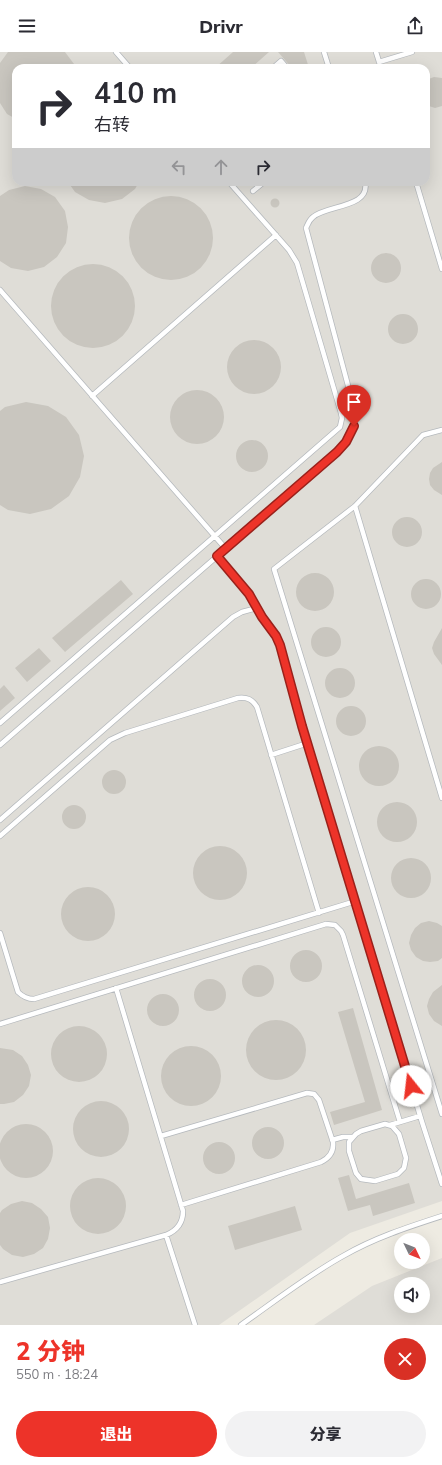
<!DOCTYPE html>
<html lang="zh">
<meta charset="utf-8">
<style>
body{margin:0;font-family:Mulish,"Noto Sans SC",sans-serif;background:#f2f2f3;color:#2b2b33;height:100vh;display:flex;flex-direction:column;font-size:15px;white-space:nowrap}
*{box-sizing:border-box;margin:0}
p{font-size:13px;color:#7c7c81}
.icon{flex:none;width:22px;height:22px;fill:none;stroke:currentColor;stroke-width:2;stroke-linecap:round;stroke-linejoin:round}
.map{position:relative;height:1273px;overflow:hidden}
.drawer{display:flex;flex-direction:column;background:#fff;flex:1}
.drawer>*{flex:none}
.hud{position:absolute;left:12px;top:12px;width:418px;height:122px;border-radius:12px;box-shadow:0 4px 16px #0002;background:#fff;color:#2b2b33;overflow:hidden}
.needle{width:26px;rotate:133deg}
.buttons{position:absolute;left:394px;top:1181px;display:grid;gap:8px}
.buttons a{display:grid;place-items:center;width:36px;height:36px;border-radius:50%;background:#fff;box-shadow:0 4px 16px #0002;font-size:20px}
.pin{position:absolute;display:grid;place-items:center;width:34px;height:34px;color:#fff;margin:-41px -17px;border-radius:50% 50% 50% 0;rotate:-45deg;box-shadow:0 0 4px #0007}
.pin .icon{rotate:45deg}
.me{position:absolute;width:44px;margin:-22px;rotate:344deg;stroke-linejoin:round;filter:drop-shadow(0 0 3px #0008)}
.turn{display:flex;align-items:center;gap:14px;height:84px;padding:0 16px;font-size:18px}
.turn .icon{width:52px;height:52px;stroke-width:2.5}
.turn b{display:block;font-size:28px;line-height:34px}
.lanes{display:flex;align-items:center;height:38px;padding:0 16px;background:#0003;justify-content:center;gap:20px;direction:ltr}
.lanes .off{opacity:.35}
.round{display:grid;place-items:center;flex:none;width:42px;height:42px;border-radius:21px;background:#f2f2f3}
.head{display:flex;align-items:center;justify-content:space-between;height:68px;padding:0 16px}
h1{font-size:24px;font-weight:800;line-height:30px;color:#ed3329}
.button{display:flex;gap:8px;margin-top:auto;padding:8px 16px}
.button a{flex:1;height:46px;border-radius:24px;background:#ed3329;color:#fff;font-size:16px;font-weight:800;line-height:46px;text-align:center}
.button a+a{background:#f2f2f3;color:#2b2b33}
header{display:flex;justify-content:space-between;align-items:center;height:52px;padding:0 16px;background:#fff;font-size:18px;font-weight:800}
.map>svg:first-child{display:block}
.industrial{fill:#dfddd7;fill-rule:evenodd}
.building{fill:#c9c6bf}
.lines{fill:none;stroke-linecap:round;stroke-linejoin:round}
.service-casing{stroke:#b5b9bd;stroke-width:6}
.service{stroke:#fff;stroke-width:4.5}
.route-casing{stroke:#9a211b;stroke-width:10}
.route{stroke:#ed3329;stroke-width:7}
</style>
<header><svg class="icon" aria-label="menu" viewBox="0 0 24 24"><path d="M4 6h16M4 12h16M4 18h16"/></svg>Drivr<svg class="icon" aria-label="share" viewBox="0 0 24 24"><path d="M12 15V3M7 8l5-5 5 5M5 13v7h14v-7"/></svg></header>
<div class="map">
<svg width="442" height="1273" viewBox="0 0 442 1273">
<rect width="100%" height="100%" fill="#eeebe2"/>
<!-- industrial -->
<path class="industrial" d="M0 0H442V1149L350 1181 219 1273H0ZM16 16H426V130H16Z
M442 1206V1273H314L372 1234ZM401 1232H423V1254H401Z"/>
<!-- building -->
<path class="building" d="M8 0H65L77 16H16V67L7 62 0 51V11Z
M233 0H269L251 16H215Z
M278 0H304L309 16H292Z
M434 25 442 26V54L435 56 426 53V28Z
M68 130H139L135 137 122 147 105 151 89 148 75 140Z
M25 134 41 137 55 145 65 159 68 175 66 191 57 205 44 215 28 219 11 216 0 209V144L9 138Z
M129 186a42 42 0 1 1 84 0a42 42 0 1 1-84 0Z
M270.5 151a4.5 4.5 0 1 1 9 0a4.5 4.5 0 1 1-9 0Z
M371 216a15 15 0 1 1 30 0a15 15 0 1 1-30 0Z
M51 254a42 42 0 1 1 84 0a42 42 0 1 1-84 0Z
M388 277a15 15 0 1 1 30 0a15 15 0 1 1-30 0Z
M227 315a27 27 0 1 1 54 0a27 27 0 1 1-54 0Z
M170 365a27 27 0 1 1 54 0a27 27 0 1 1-54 0Z
M26 350 48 354 66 365 79 383 84 404 80 425 69 444 51 457 30 462 8 458 0 453V359L5 355Z
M236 404a16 16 0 1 1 32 0a16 16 0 1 1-32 0Z
M442 410V443L434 438 430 433 429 427 430 421 433 416Z
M392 480a15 15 0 1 1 30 0a15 15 0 1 1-30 0Z
M296 540a19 19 0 1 1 38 0a19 19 0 1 1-38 0Z
M411 542a15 15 0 1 1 30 0a15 15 0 1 1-30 0Z
M121 528 133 542 65 600 52 586Z
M311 590a15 15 0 1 1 30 0a15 15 0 1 1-30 0Z
M442 576V613L434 602 432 596 434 590Z
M39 596 51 609 27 630 15 616Z
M325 631a15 15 0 1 1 30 0a15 15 0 1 1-30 0Z
M4 633 15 646 0 659V637Z
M336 669a15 15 0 1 1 30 0a15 15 0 1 1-30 0Z
M359 714a20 20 0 1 1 40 0a20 20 0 1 1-40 0Z
M102 730a12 12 0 1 1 24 0a12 12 0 1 1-24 0Z
M377 770a20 20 0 1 1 40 0a20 20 0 1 1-40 0Z
M62 765a12 12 0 1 1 24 0a12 12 0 1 1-24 0Z
M193 821a27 27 0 1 1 54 0a27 27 0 1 1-54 0Z
M391 826a20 20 0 1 1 40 0a20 20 0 1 1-40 0Z
M61 862a27 27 0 1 1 54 0a27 27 0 1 1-54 0Z
M429 869 437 871 442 874V906L438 909 430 910 423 909 416 905 411 898 409 891 411 883 415 876 421 871Z
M290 914a16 16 0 1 1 32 0a16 16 0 1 1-32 0Z
M242 929a16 16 0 1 1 32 0a16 16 0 1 1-32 0Z
M194 943a16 16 0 1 1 32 0a16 16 0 1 1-32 0Z
M442 933V974L434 969 429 962 427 954 429 947 433 940Z
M147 958a16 16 0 1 1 32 0a16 16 0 1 1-32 0Z
M353 956 382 1058 334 1073 330 1060 365 1050 338 960Z
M246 998a30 30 0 1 1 60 0a30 30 0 1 1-60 0Z
M51 1002a28 28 0 1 1 56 0a28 28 0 1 1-56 0Z
M161 1024a30 30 0 1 1 60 0a30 30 0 1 1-60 0Z
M0 996 13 998 22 1004 28 1013 31 1023 29 1034 23 1043 14 1050 4 1052H0Z
M73 1077a28 28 0 1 1 56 0a28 28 0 1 1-56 0Z
M-1 1099a27 27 0 1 1 54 0a27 27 0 1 1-54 0Z
M252 1091a16 16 0 1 1 32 0a16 16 0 1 1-32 0Z
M203 1106a16 16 0 1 1 32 0a16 16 0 1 1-32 0Z
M349 1123 356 1147 409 1131 415 1151 373 1164 370 1153 348 1159 338 1126Z
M70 1154a28 28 0 1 1 56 0a28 28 0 1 1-56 0Z
M22 1149 32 1151 41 1157 48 1165 50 1176 48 1187 43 1196 34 1202 23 1205 12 1203 3 1197 0 1193V1161L2 1158 11 1152Z
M295 1154 302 1178 235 1198 228 1174Z"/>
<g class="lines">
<defs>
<path id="service" d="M116 0 130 16
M324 0 329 16
M376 0 381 16
M379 10 412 0
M273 16 281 9 287 16
M416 130 442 217
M253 139 264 130
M0 238 226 497
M92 344 276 183
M442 378 423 383 355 454 274 517 442 1062
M355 454 442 746
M217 505 249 542 262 565 276 584 280 593 302 674 422 1070 442 1132
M0 671 340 375 342 366 341 361 297 211 289 198 229 130
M0 693 337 400C351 385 357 376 354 356L306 176C308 172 309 168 313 165 326 153 371 156 365 130
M271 703 308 691
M0 768 233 565 242 560 257 556
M0 784 110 688 125 681 238 646C247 645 252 647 257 655L319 861
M0 881 18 940C23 945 27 947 34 947L356 849
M0 972 326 872 335 873 341 879 343 883 400 1070
M385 1072 392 1074 399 1082 406 1106 404 1116 398 1122 375 1129 361 1127 356 1121 349 1099V1090L356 1082 361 1079Z
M390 1073 420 1064
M161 1084 307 1041 314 1042 319 1048 333 1090C334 1099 329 1106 321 1110L181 1153
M332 1088 343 1085H353
M166 1183 195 1273
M0 1230 166 1183C176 1179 183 1171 183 1159L116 936
M241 1273C275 1249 307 1224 343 1204 374 1186 408 1175 442 1164"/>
</defs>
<!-- service casing -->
<use href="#service" class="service-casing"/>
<!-- service -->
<use href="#service" class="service"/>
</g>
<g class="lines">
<defs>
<path id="route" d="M354 374 346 390 337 400 217 504 249 542 262 565 276 584 280 593 302 674 411 1034"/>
</defs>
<!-- route casing -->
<use href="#route" class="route-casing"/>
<!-- route -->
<use href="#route" class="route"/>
</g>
</svg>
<div class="buttons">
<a><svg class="needle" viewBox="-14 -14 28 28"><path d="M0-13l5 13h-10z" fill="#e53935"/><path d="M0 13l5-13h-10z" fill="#7c7c81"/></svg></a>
<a><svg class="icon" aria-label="sound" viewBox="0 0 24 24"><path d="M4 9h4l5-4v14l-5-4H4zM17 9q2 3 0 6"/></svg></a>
</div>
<div class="pin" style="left:354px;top:374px;background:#d93025"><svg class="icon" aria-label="arrive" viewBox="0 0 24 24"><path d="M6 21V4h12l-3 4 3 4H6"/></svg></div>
<svg class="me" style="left:411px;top:1034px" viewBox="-20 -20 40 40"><circle r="19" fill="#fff"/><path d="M0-13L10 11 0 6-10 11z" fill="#ed3329"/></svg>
<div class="hud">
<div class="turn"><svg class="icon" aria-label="right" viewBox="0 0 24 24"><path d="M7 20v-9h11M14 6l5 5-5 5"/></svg><div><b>410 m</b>右转</div></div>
<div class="lanes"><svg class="icon off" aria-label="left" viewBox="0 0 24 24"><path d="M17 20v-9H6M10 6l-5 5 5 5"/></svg><svg class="icon off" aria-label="ahead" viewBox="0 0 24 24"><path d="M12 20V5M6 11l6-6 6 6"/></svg><svg class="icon" aria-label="right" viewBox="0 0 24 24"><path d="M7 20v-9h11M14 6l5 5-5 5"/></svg></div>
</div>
</div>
<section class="drawer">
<div class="head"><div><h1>2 分钟</h1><p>550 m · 18:24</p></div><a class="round" style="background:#d93025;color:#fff"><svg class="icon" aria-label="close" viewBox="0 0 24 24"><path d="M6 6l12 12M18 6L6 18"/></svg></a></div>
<div class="button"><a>退出</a><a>分享</a></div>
</section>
